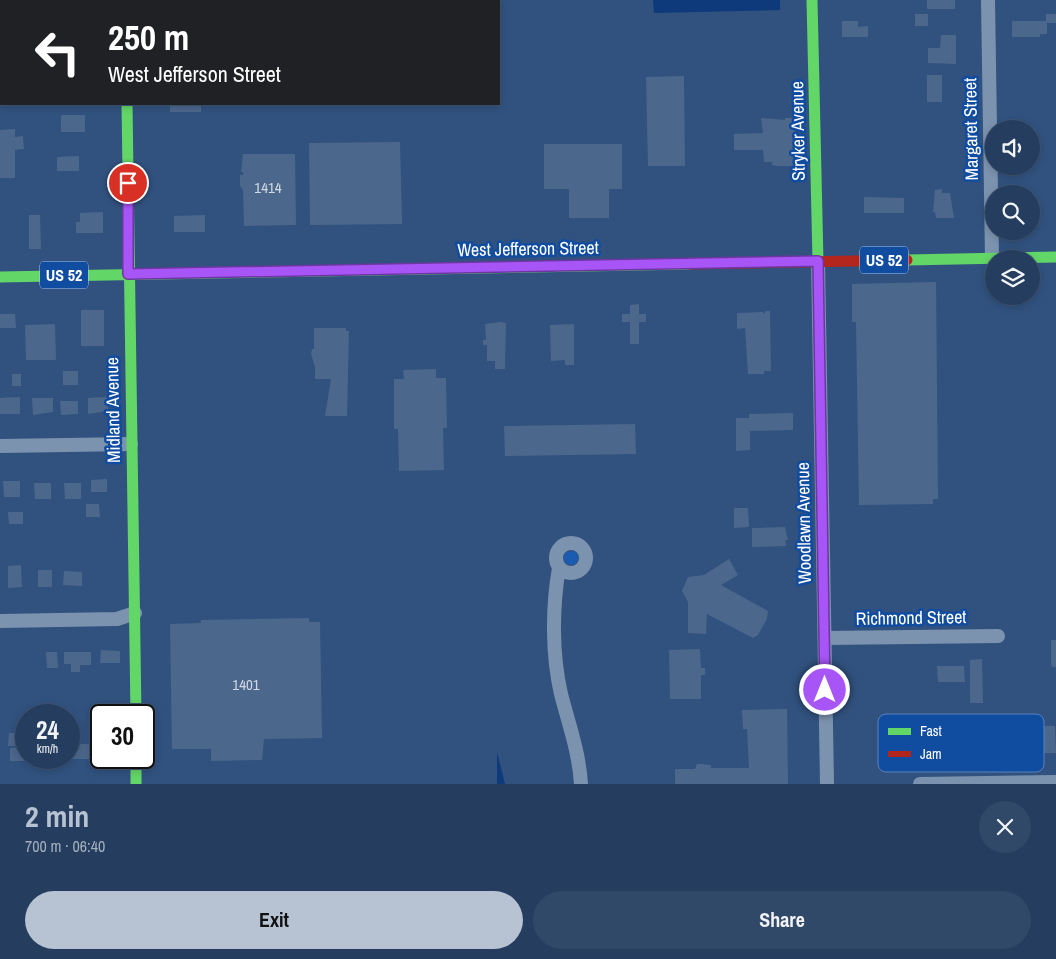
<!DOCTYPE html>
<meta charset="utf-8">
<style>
body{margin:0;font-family:"Archivo Narrow",sans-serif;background:#314968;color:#f1f3f6;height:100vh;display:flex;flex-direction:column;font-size:19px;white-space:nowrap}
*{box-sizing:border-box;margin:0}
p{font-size:16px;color:#a3aebd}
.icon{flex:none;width:28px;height:28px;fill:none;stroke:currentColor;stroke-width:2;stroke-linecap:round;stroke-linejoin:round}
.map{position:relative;height:784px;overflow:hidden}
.details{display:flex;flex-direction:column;background:#253e5f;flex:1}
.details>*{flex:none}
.guide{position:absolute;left:0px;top:0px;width:500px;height:105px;box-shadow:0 2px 8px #0003,0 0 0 1px #425774;background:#202124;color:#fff;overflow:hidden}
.tools{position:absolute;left:985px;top:120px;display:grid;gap:10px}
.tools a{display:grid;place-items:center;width:55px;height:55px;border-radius:50%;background:#253e5f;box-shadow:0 2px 8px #0003,0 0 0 1px #425774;font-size:25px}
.speed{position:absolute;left:15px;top:704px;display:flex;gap:10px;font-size:25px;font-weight:700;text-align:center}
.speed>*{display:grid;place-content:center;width:65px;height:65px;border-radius:50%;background:#253e5f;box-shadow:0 2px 8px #0003,0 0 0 1px #425774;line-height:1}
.speed small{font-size:12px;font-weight:400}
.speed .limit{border:2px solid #111;border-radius:8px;background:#fff;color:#111}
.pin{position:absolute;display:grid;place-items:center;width:42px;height:42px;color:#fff;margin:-21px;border:2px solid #fff;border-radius:50%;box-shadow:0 1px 5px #0007}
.me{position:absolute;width:55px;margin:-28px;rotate:0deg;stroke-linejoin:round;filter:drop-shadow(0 0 4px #0008)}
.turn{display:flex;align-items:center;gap:18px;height:105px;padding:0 25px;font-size:22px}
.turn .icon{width:65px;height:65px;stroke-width:2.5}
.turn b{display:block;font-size:35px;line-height:42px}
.round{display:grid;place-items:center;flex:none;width:52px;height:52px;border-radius:26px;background:#314968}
.overview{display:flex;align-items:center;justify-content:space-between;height:85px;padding:0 25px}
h1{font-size:30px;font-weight:800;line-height:38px;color:#b7c2d2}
.action{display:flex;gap:10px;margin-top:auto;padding:10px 25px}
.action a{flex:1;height:58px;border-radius:30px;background:#b7c2d2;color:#111;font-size:20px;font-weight:800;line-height:58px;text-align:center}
.action a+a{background:#314968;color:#f1f3f6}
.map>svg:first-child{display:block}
.green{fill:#1b5cb3}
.water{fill:#0e3a7c}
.building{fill:#4c678c}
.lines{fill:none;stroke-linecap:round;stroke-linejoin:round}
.street{stroke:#7c93af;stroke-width:14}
.fast{stroke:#63d668;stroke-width:11}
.jam{stroke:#b3261e;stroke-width:11}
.route-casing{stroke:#6d37a1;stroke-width:12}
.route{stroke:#a855f7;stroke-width:9}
.labels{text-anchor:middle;stroke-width:5;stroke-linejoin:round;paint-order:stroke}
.number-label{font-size:15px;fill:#d2d9e2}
.shield{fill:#104ca0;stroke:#b7c9e2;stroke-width:1}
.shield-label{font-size:16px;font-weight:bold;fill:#fff}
.street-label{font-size:18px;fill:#fff;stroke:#104ca0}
.key{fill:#104ca0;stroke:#5882bc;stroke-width:1}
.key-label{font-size:14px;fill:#fff}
</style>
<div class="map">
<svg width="1056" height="784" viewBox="0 0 1056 784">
<rect width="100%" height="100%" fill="#31527f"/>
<!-- green -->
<path class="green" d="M564 558a7 7 0 1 1 14 0a7 7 0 1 1-14 0Z"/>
<!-- water -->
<path class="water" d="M653 0H780V10L654 13Z
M497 752 505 784H497Z"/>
<!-- building -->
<path class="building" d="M927 0H955V9H927Z
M915 14H928V26H915Z
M1046 14H1056V23H1047V34H1040V37H1012V21H1046Z
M842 21H858V27L868 26V37H842Z
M941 35H956V64L928 63V48H940Z
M927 75H942V102H927Z
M684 76 685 166H648L646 77Z
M170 104H201V112H170Z
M61 115H85V132H61Z
M761 118 785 120V118H797L795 141H797L798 166H778L772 165V162H764L763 150H734V134L763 133Z
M15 129V137L23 136 24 149 15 150V178H0V130Z
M400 142 402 224 310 225 309 143Z
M544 144H622V189H609V218H569V189H544Z
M243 154H295L296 225 244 226 243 190 240 186V175H243V172H241Z
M79 156V171H57V157Z
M942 189V193H950L954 218H936L935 212H933L935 190Z
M864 197 904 198V213H864Z
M103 212V233H76V222H80V213Z
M29 215H40L41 249H29Z
M205 215V232H174V216Z
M936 282 938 499H933V504L859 505 856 322H852V284Z
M639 304V314H646V322H639V344H630V322H622V314H630V305Z
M81 310H104V346H81Z
M766 311H770L771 371H764V374H748L745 328 737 329V313L763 312V314Z
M0 314H15L16 328H0Z
M500 322 506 323 505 369H495V361H487V345H483V340H486L485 324Z
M55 324 56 360H26L25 325Z
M574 324V365H565V360L551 361 550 325Z
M314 328H346V331H349L347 416H325L331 379H315V367L311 354 312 349H314Z
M436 369V378H446L447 428H443L444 470 399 471 398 429H394V379H404L403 370Z
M63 371H78V385H63Z
M12 374H21V386H12Z
M20 397V414H0V398Z
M108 397V411L88 414V398Z
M32 398H53V412L33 415Z
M60 401H78V414L61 415Z
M793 413V430L750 431V450L736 451V418H749V414Z
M635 424 636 454 505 456 504 426Z
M107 479V492H91V480Z
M3 481H20V497H4Z
M34 483H51V499H35Z
M64 483H81V499H65Z
M86 504H99L100 517H86Z
M734 508H748L749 527 734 528Z
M8 512H23V524H9Z
M785 527 788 540H785L786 546 752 547V528Z
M729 559 738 575 721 585 768 611 767 619 758 635 753 638 707 614 706 634 688 633V602L682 591 688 577 704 575Z
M21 565 22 587 8 588V566Z
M38 570H52V587H38Z
M64 571 82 572V586L63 585Z
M309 618V622H320L322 738 264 739 262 760 211 761V749H172L170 624 201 623V620Z
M1051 640H1056V667H1052L1051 664Z
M700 649 701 668H705V675H701V699H670L669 650Z
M101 650 120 651V663H100Z
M46 652H57L58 668H47Z
M64 652H91V665H80V672H71V664H64Z
M982 659 983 703H970V660Z
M937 666H964L965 682H938Z
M787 709 788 784H675V769H695L697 764H702L711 765V768H749L747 729H743L742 710Z
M1043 726H1055L1056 753H1043Z
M9 733H18V746H8Z
M97 737H101V757H97Z
M69 744H90V759H69Z
M26 747 28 761H10V748Z
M34 758H54V760H34Z"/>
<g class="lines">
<!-- street -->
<path class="street" d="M988 0 992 258
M818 261 827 784
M0 446 131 444
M556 558a15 15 0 1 1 30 0a15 15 0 1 1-30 0Z
M559 568C552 608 552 655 561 694 569 725 579 752 581 784
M0 621 117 619 135 613
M825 638 998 636
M920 784 1056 782"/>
<!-- fast -->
<path class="fast" d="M126 0V1
M812 0 818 261
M127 104 136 715
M907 260 1056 257
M0 277 690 264
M136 758V784"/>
<!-- jam -->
<path class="jam" d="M690 264 907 260"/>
</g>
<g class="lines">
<defs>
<path id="route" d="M128 183V274L818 261 825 690"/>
</defs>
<!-- route casing -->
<use href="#route" class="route-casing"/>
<!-- route -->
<use href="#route" class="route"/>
</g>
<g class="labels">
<!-- number labels -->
<g class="number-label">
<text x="268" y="193">1414</text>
<text x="246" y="690">1401</text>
</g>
<!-- shield labels -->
<g class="shield">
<rect x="860" y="246.5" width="48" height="27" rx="4"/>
<rect x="40" y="261.5" width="48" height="27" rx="4"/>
</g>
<g class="shield-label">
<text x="884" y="266">US 52</text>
<text x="64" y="281">US 52</text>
</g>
<!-- street labels -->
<g class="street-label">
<text transform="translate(971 129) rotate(-91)" y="6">Margaret Street</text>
<text transform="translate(798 131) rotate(-91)" y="6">Stryker Avenue</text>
<text transform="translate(528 249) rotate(-1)" y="6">West Jefferson Street</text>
<text transform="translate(113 410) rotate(-91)" y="6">Midland Avenue</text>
<text transform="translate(804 523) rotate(-91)" y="6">Woodlawn Avenue</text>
<text transform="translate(911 618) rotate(-1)" y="6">Richmond Street</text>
</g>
</g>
<!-- legend -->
<rect x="878" y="714" width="166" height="58" rx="8" class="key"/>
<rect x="888" y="728" width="23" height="7" fill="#63d668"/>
<rect x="888" y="751" width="23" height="6" fill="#b3261e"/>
<g class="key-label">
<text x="920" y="736">Fast</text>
<text x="920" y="759">Jam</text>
</g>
</svg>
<div class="tools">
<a><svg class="icon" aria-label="sound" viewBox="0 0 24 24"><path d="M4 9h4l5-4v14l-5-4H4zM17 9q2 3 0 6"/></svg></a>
<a><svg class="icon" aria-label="search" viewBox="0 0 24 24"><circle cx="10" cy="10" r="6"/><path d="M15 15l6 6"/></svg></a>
<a><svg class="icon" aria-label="layers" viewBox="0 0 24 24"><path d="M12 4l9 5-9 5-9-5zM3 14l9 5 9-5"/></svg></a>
</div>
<div class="speed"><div>24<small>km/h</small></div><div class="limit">30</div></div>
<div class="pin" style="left:128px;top:183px;background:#d93025"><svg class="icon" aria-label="arrive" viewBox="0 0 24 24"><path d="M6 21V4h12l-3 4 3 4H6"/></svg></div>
<svg class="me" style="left:825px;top:690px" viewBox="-20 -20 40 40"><circle r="17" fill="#a855f7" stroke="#fff" stroke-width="3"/><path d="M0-11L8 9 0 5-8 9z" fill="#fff"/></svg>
<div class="guide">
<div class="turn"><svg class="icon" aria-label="left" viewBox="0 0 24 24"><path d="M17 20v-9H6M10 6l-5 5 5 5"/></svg><div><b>250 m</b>West Jefferson Street</div></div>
</div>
</div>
<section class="details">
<div class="overview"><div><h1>2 min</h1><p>700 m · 06:40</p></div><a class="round"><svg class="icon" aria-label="close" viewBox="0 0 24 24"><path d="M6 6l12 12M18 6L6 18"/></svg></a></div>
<div class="action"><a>Exit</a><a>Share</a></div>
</section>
